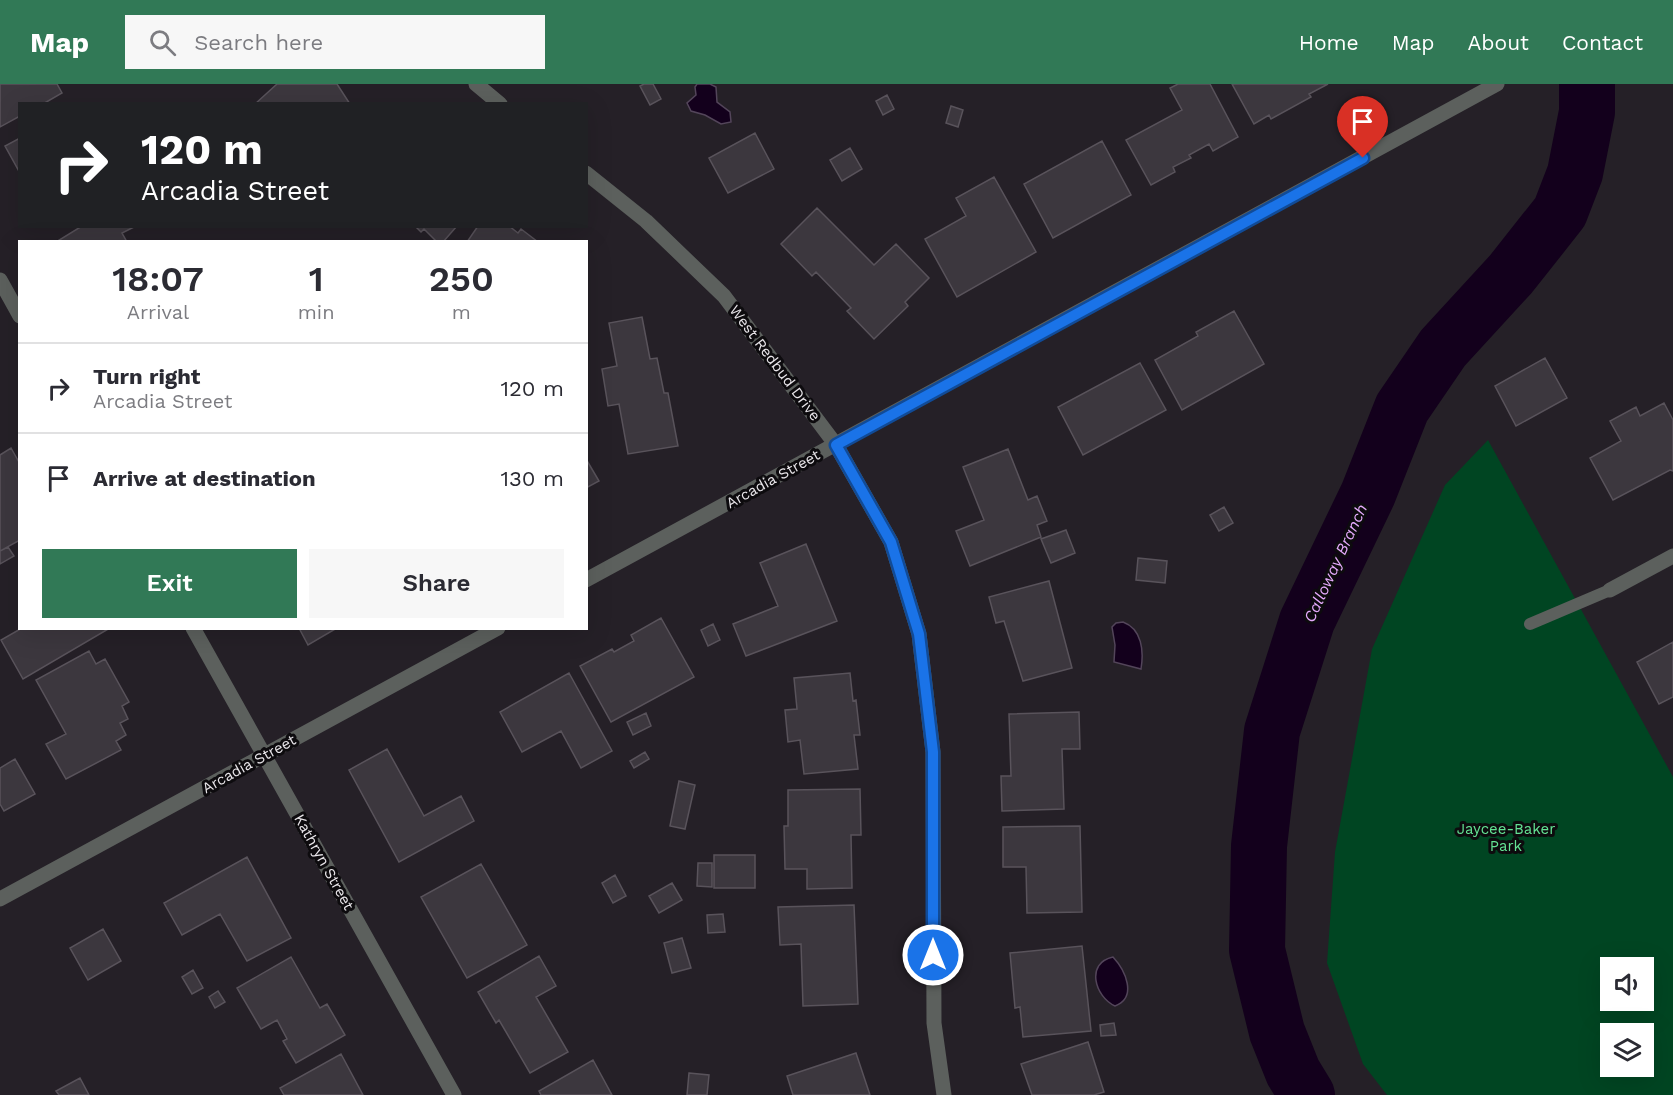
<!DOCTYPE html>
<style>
body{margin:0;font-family:"Work Sans",sans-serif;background:#f7f7f7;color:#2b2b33;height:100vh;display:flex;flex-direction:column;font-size:22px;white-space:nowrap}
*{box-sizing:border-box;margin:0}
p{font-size:20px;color:#7c7c81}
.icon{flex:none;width:33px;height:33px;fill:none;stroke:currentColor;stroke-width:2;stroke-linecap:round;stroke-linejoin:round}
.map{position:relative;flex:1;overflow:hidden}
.details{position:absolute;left:18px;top:156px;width:570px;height:390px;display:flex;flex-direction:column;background:#fff;border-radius:0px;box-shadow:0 6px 24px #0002}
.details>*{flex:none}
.guide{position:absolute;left:18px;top:18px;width:570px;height:126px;border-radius:0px;box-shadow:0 6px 24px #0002;background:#202124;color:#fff;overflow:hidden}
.tools{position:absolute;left:1600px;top:873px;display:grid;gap:12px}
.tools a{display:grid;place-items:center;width:54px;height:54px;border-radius:0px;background:#fff;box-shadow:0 6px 24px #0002;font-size:30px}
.pin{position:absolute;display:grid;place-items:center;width:51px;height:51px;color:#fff;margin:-62px -26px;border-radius:50% 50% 50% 0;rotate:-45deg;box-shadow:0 0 6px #0007}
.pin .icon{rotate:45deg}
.me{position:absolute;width:66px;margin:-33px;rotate:0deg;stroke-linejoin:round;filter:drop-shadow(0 0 4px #0008)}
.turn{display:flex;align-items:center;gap:21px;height:126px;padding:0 24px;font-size:27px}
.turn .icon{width:78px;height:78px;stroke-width:2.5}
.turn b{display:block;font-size:42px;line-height:51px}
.eta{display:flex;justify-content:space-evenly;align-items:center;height:102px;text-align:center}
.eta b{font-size:36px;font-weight:600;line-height:42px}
.primary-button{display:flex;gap:12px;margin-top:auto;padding:12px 24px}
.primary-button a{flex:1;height:69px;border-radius:0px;background:#317956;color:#fff;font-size:24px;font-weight:600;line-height:69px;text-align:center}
.primary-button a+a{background:#f7f7f7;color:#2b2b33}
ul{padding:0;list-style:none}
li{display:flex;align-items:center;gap:18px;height:90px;padding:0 24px;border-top:2px solid #e1e1e2}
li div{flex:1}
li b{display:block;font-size:22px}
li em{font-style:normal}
header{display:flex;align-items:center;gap:36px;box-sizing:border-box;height:84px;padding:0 30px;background:#317956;color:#fff}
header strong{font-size:28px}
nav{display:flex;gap:33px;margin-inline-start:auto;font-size:21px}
.search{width:420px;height:54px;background:#f7f7f7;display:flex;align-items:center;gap:15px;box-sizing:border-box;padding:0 21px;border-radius:0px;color:#7c7c81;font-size:22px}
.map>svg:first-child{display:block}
.green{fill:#004522;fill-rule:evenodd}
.water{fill:#13001c;stroke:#53455a;stroke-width:1.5}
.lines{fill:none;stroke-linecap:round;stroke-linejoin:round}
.river{stroke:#13001c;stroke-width:56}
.building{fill:#3c373e;stroke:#59535b;stroke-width:1.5}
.service{stroke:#5c605d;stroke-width:12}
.minor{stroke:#5c605d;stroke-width:15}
.tertiary{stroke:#5c605d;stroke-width:15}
.route-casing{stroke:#114b97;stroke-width:15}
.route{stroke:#1a73e8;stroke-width:10}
.labels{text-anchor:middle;stroke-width:6;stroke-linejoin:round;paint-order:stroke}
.street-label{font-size:15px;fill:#e9e6ea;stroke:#0d0b0e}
.park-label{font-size:15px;fill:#64e394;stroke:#0d0b0e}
.water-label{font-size:16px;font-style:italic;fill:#e5aafc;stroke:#0d0b0e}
</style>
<header>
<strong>Map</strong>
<div class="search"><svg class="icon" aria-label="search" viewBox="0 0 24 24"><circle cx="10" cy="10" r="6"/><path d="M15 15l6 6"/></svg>Search here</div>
<nav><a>Home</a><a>Map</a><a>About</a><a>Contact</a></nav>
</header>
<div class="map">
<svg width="1673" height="1011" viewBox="0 0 1673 1011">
<rect width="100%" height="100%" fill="#252027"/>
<!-- green -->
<path class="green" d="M1488 356 1673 693V1011H1387L1363 980 1327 879 1335 768 1372 565 1445 401ZM1611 884H1644V916H1611ZM1611 950H1644V982H1611Z"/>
<!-- water -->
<path class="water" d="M697 0H710L716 3 717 18 730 28 731 38 721 40 705 31 691 27 687 19 696 11 695 3Z
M1123 538C1142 545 1144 567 1141 585L1114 578 1115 561 1112 543 1116 539Z
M1113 873C1125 886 1138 913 1115 922 1095 913 1085 879 1113 873Z"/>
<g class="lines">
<!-- river -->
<path class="river" d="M1307 1011 1293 988 1277 948 1257 866 1259 762 1272 647 1307 537 1368 410 1402 324 1443 264 1511 190 1560 128 1575 89 1587 28V0"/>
</g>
<!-- building -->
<path class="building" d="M0 0H57L62 9 43 20H20V32L0 43Z
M277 0H337L350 20H255Z
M644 0H653L661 15 650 21 640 2Z
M1178 0H1210L1238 53 1213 67 1209 60 1189 71 1191 74 1173 83 1175 88 1151 101 1126 56 1182 26 1170 4Z
M1232 0H1328L1309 10 1311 13 1271 35 1269 31 1254 40Z
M887 11 894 25 883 31 876 17Z
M951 22 963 26 958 43 946 39Z
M755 49 774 85 728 109 709 74Z
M20 54V89L5 62Z
M1102 57 1131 111 1053 154 1024 100Z
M850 64 862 85 842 97 830 76Z
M994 93 1036 168 957 213 925 155 966 132 956 114Z
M817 124 874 181 896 160 929 194 905 218 908 222 874 255 847 227 851 224 816 188 812 192 781 160Z
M82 142H134V143L122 149 127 158H56Z
M415 142H457L443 158H437L424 145 421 148Z
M478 142H509L518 149 521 145 538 158H467Z
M1234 227 1264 280 1182 326 1155 276 1198 252 1196 248Z
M642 233 650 275 657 274 664 309H668L678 362 628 370 619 320 608 322 602 285 617 282 609 239Z
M1545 274 1567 314 1516 342 1495 302Z
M1140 279 1166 326 1083 371 1058 323Z
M1664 319 1673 336V387L1670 386 1613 416 1590 374 1621 357 1610 337 1636 323 1640 332Z
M11 364 20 380V456L0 467V371Z
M1008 365 1028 416 1037 412 1047 437 1037 441 1041 453 970 482 956 447 984 436 963 383Z
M586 375 599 397 586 404Z
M1224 423 1233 439 1219 447 1210 431Z
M1066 446 1075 469 1051 479 1041 455Z
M806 460 837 537 746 572 733 540 778 522 760 479Z
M8 463 14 472 0 480V467Z
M1138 474 1167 477 1165 499 1136 496Z
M1049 497 1072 584 1023 597 1004 537 996 539 989 513Z
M661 534 694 593 611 638 580 582 612 565 614 568 634 557 631 551Z
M713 540 720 556 708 562 701 546Z
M22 544H110L23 595 1 556Z
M299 544H337L308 561Z
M1673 558V613L1659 620 1637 578Z
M89 567 96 580 105 575 129 618 122 622 128 635 120 639 126 651 116 657 121 666 66 695 46 660 66 650 36 596Z
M569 589 612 667 581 684 561 647 522 668 500 628Z
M850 589 853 617 856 616 860 651H854L858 685 804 690 800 656 788 658 785 626 797 625 794 594Z
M1079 628 1080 665H1062L1064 725 1002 727 1001 692H1011L1009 630Z
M646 629 651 642 633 651 627 638Z
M387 665 424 732 461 712 474 737 399 778 349 686Z
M645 668 649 675 634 684 630 677Z
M15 675 35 710 4 727 0 720V684Z
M679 697 695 701 685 745 670 742Z
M860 705 861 751H851L852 804 807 805V785H785L784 742H788V706Z
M1080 742 1082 828 1027 829 1026 783H1003V743Z
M714 771H755V804H714Z
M247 773 291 854 247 877 220 830 182 851 164 819Z
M698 779H712V803L697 802Z
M481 780 527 861 467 894 421 813Z
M615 791 626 812 613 819 602 799Z
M672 799 682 816 659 829 649 812Z
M854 821 858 920 803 922 801 860 780 861 778 823Z
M723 830 725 848 708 849 707 831Z
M103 845 121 877 88 896 70 864Z
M682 854 691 884 672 889 664 859Z
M1082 862 1091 947 1023 953 1020 923 1015 924 1010 869Z
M539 872 556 902 536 913 568 968 530 989 499 936 496 939 478 908Z
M291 873 320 924 327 920 345 951 296 979 283 957 287 955 277 936 261 945 237 904Z
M193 886 203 904 192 910 182 893Z
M218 907 225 918 215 924 209 913Z
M1114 939 1116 951 1101 952 1100 941Z
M1088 958 1104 1008 1094 1011H1032L1021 980Z
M856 969 870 1011H793L787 992Z
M341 970 363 1011H284L280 1004Z
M593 976 612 1011H541L539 1007Z
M689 989 709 991 707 1011H687Z
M80 994 89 1011H59L56 1007Z"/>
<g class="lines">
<!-- service -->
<path class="service" d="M1530 540 1610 506"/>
<!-- minor -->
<path class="minor" d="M0 196 20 232
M1610 506 1673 472
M193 544 454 1011"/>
<!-- tertiary -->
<path class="tertiary" d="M476 0 500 20
M586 89 646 137 724 212 836 361 891 458 919 550 933 668 934 939 944 1011
M586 496 1497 0
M0 815 498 544"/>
</g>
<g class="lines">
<defs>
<path id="route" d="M933 871V668L919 550 891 458 836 361 1363 74"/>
</defs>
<!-- route casing -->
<use href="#route" class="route-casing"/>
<!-- route -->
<use href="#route" class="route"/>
</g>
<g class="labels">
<!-- street labels -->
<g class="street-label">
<text transform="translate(775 279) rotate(53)" y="5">West Redbud Drive</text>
<text transform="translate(773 395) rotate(-29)" y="5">Arcadia Street</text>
<text transform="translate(249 680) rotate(-29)" y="5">Arcadia Street</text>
<text transform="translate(324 778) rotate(61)" y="5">Kathryn Street</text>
</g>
<!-- park labels -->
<g class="park-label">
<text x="1506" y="750">Jaycee-Baker<tspan x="1506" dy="17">Park</tspan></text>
</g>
<!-- water labels -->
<g class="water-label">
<text transform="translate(1335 479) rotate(-65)" y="6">Calloway Branch</text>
</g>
</g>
</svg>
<div class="tools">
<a><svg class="icon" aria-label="sound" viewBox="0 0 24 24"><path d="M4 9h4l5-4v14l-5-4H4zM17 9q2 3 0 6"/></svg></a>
<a><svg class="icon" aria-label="layers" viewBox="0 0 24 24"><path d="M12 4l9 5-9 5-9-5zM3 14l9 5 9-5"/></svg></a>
</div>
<div class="pin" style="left:1363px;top:74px;background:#d93025"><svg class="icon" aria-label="arrive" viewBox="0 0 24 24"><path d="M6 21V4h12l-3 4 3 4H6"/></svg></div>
<svg class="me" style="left:933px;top:871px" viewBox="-20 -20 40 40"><circle r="17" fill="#1a73e8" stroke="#fff" stroke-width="3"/><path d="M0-11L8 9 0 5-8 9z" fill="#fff"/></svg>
<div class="guide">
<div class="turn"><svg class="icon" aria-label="right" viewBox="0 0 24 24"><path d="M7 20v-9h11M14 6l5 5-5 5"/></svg><div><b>120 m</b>Arcadia Street</div></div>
</div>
<section class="details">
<div class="eta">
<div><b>18:07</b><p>Arrival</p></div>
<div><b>1</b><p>min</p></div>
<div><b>250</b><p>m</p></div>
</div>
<ul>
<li><svg class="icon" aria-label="right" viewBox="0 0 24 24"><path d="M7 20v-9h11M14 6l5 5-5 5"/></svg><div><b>Turn right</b><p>Arcadia Street</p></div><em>120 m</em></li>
<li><svg class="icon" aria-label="arrive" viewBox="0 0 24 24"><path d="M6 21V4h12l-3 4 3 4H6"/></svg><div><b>Arrive at destination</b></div><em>130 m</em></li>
</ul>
<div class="primary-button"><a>Exit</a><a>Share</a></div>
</section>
</div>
